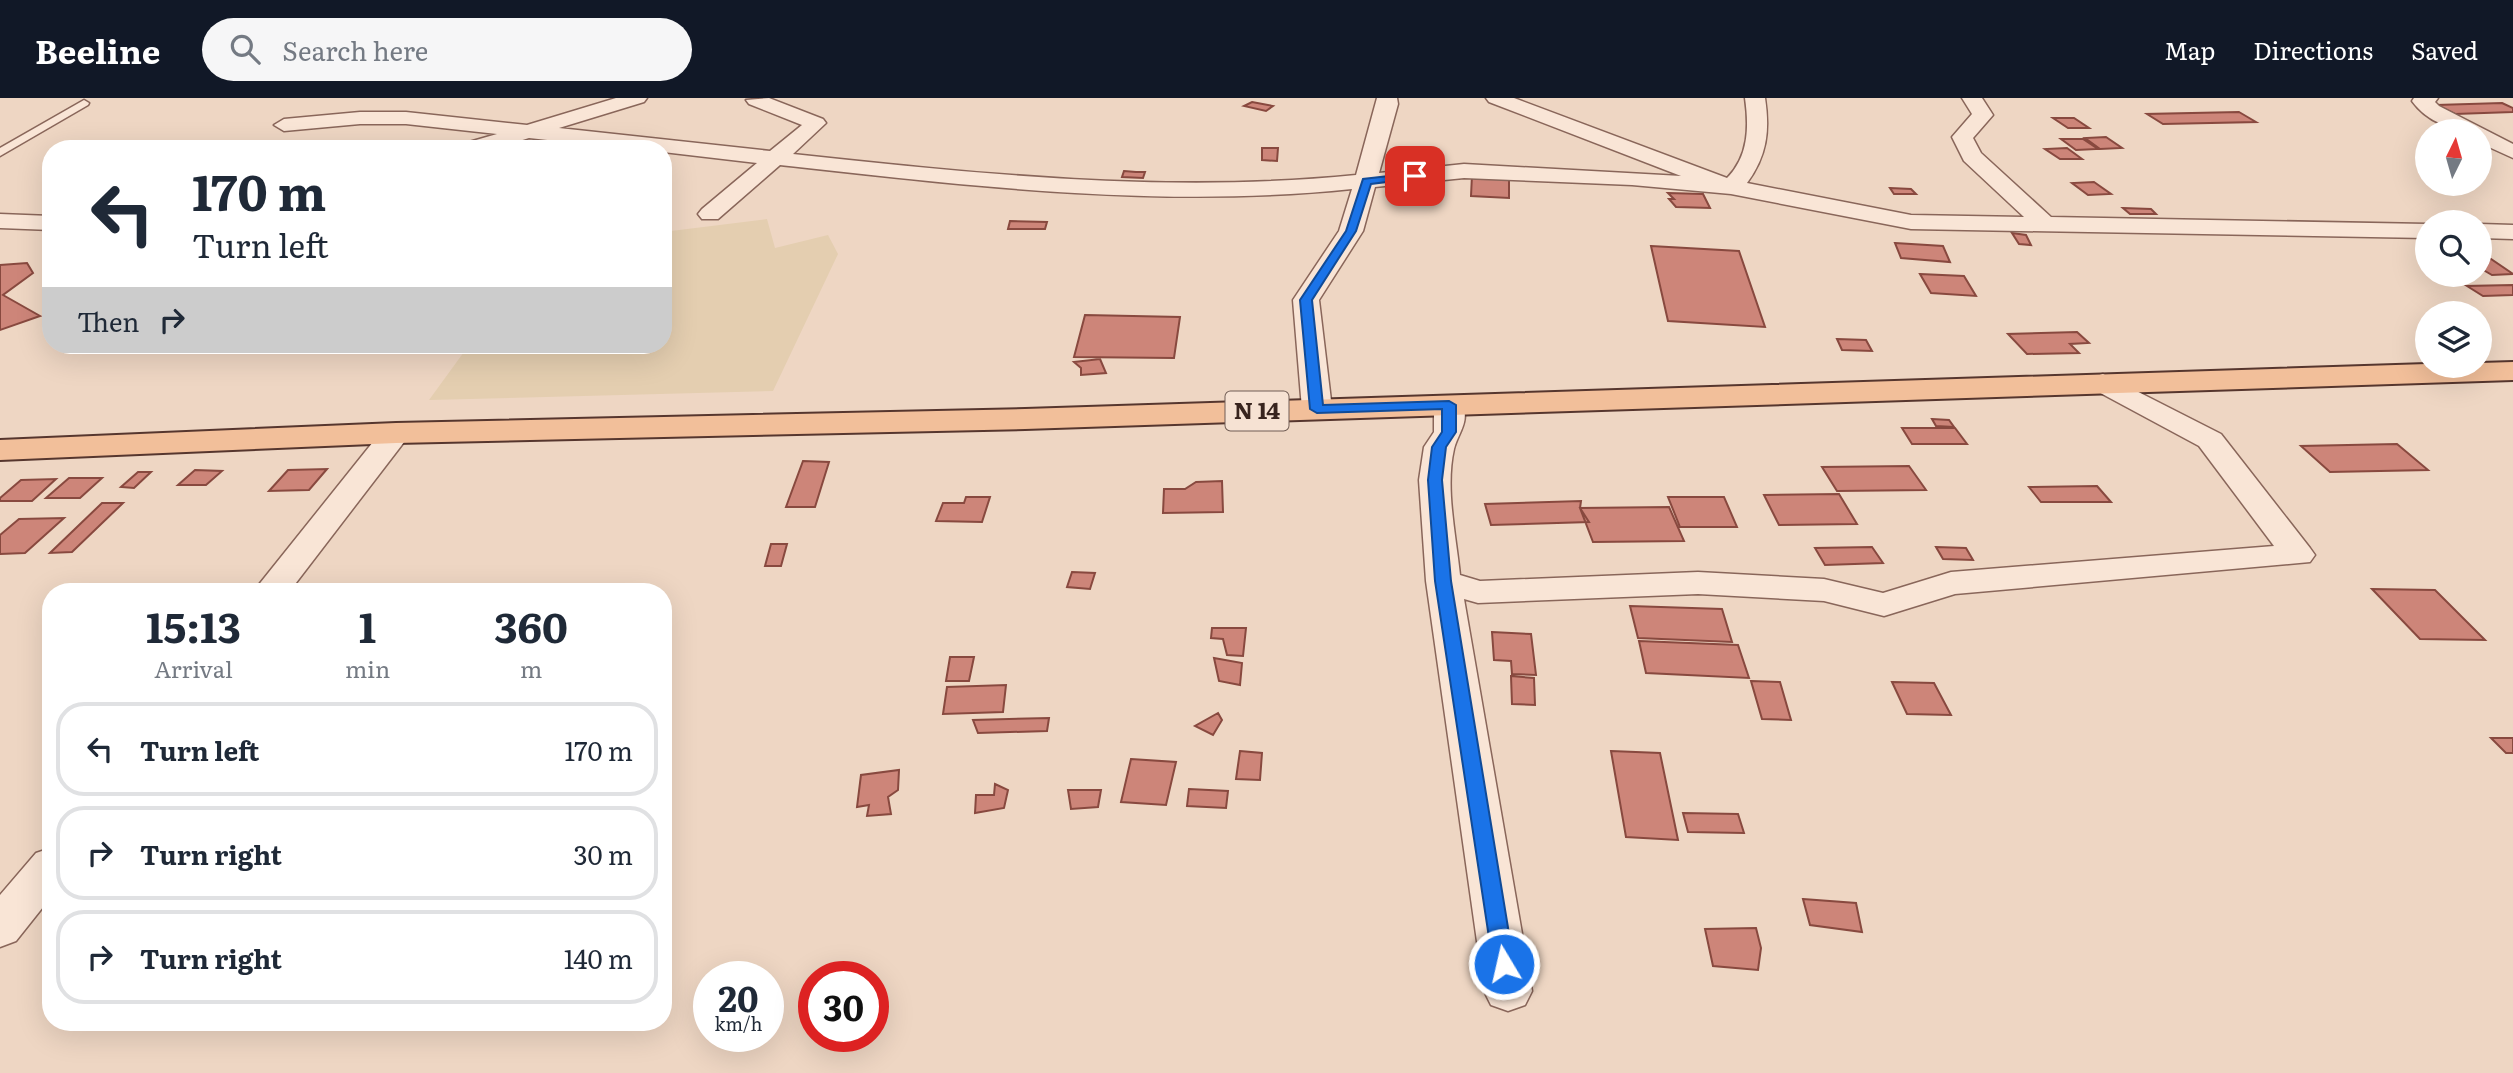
<!DOCTYPE html>
<style>
body{margin:0;font-family:Literata,serif;background:#f6f6f7;color:#1f2937;height:100vh;display:flex;flex-direction:column;font-size:26px;white-space:nowrap}
*{box-sizing:border-box;margin:0}
p{font-size:23px;color:#747a83}
.icon{flex:none;width:38px;height:38px;fill:none;stroke:currentColor;stroke-width:2;stroke-linecap:round;stroke-linejoin:round}
.map{position:relative;flex:1;overflow:hidden}
.details{position:absolute;left:42px;top:485px;width:630px;height:448px;display:flex;flex-direction:column;background:#fff;border-radius:28px;box-shadow:0 7px 28px #0002}
.details>*{flex:none}
.hud{position:absolute;left:42px;top:42px;width:630px;height:214px;border-radius:28px;box-shadow:0 7px 28px #0002;background:#fff;color:#1f2937;overflow:hidden}
.needle{width:46px;rotate:5deg}
.controls{position:absolute;left:2415px;top:21px;display:grid;gap:14px}
.controls a{display:grid;place-items:center;width:77px;height:77px;border-radius:50%;background:#fff;box-shadow:0 7px 28px #0002;font-size:35px}
.speed{position:absolute;left:693px;top:863px;display:flex;gap:14px;font-size:35px;font-weight:700;text-align:center}
.speed>*{display:grid;place-content:center;width:91px;height:91px;border-radius:50%;background:#fff;box-shadow:0 7px 28px #0002;line-height:1}
.speed small{font-size:18px;font-weight:400}
.speed .limit{border:10px solid #d22;background:#fff;color:#111}
.pin{position:absolute;display:grid;place-items:center;width:60px;height:60px;color:#fff;margin:-30px;border-radius:14px;box-shadow:0 4px 10px #0006}
.me{position:absolute;width:77px;margin:-38px;rotate:351deg;stroke-linejoin:round;filter:drop-shadow(0 0 5px #0008)}
.turn{display:flex;align-items:center;gap:24px;height:147px;padding:0 35px;font-size:32px}
.turn .icon{width:91px;height:91px;stroke-width:2.5}
.turn b{display:block;font-size:49px;line-height:60px}
.then{display:flex;align-items:center;height:66px;padding:0 35px;background:#0003;gap:14px;font-size:26px}
.eta{display:flex;justify-content:space-evenly;align-items:center;height:119px;text-align:center}
.eta b{font-size:42px;font-weight:700;line-height:49px}
ul{padding:0;list-style:none}
li{display:flex;align-items:center;gap:21px;height:94px;margin:0 14px 10px;padding:0 21px;border:4px solid #e0e1e3;border-radius:28px}
li div{flex:1}
li b{display:block;font-size:26px}
li em{font-style:normal}
header{display:flex;align-items:center;gap:42px;box-sizing:border-box;height:98px;padding:0 35px;background:#111827;color:#fff}
header strong{font-size:33px}
nav{display:flex;gap:38px;margin-inline-start:auto;font-size:24px}
.search{width:490px;height:63px;background:#f6f6f7;display:flex;align-items:center;gap:18px;box-sizing:border-box;padding:0 24px;border-radius:38px;color:#747a83;font-size:26px}
.map>svg:first-child{display:block}
.farmland{fill:#e4ceb0}
.building{fill:#cd8579;stroke:#88493f;stroke-width:2}
.lines{fill:none;stroke-linecap:round;stroke-linejoin:round}
.lane-casing{stroke:#89665a;stroke-width:3}
.street-casing{stroke:#89665a;stroke-width:3}
.primary-casing{stroke:#56362e;stroke-width:4}
.lane{fill:#f9e5d6;fill-rule:evenodd}
.street{fill:#f9e5d6;fill-rule:evenodd}
.primary{fill:#f2bf9a;fill-rule:evenodd}
.route{fill:#1a73e8;stroke:#114b97;stroke-width:2}
.labels{text-anchor:middle;stroke-width:5;stroke-linejoin:round;paint-order:stroke}
.shield{fill:#f6e2d3;stroke:#715d54;stroke-width:2}
.shield-label{font-size:23px;font-weight:bold;fill:#38241e}
</style>
<header>
<strong>Beeline</strong>
<div class="search"><svg class="icon" aria-label="search" viewBox="0 0 24 24"><circle cx="10" cy="10" r="6"/><path d="M15 15l6 6"/></svg>Search here</div>
<nav><a>Map</a><a>Directions</a><a>Saved</a></nav>
</header>
<div class="map">
<svg width="2513" height="975" viewBox="0 0 2513 975">
<rect width="100%" height="100%" fill="#eed6c3"/>
<!-- farmland -->
<path class="farmland" d="M767 121 775 150 828 137 838 156 773 293 429 302 469 247H663V134Z"/>
<!-- building -->
<path class="building" d="M1252 4 1273 8 1266 13 1244 8Z
M2502 5 2513 10V14L2455 16 2436 7Z
M2239 14 2256 24 2163 26 2147 16Z
M2053 20H2074L2089 30H2068Z
M2106 39 2122 50 2100 51 2085 40Z
M2061 41H2083L2098 51 2076 52Z
M1262 50H1278L1277 63 1262 62Z
M2067 50 2082 61H2060L2045 51Z
M1124 73 1136 74H1145L1143 80 1122 79Z
M1472 77 1509 79V100L1471 98Z
M2094 84 2111 96 2088 97 2072 85Z
M1890 90 1911 91 1916 96H1894Z
M1668 95 1703 96 1710 110 1676 109 1669 101H1674Z
M2123 110 2151 111 2156 116H2130Z
M1010 123 1047 124 1045 131H1008Z
M2012 135 2026 137 2031 147 2019 146Z
M1895 145 1943 148 1950 164 1901 160Z
M1651 148 1739 153 1765 229 1668 223Z
M2480 161H2491L2513 176 2492 177 2480 170Z
M27 165 33 175 3 197 40 218 0 232V167Z
M1920 176 1964 178 1976 198 1931 195Z
M2513 187V197L2483 198 2467 188Z
M1085 217 1180 219 1174 260 1074 259Z
M2077 234 2089 245 2070 246 2079 255 2027 256 2008 236Z
M1837 241 1866 242 1872 253 1842 252Z
M1100 261 1106 275 1081 277V270L1074 264Z
M1932 321 1949 322 1954 329 1936 328Z
M1902 330H1955L1967 346H1912Z
M2397 346 2428 372 2330 374 2301 348Z
M803 363 829 364 815 409H786Z
M1909 368 1926 392 1837 393 1822 369Z
M327 371 309 392 269 393 288 372Z
M195 372 222 373 206 387H178Z
M138 374H151L134 390 121 389Z
M69 380H102L80 400H46Z
M56 381 32 403H0V400L21 382Z
M1222 383 1223 414 1163 415 1164 391H1185L1196 384Z
M2097 388 2111 404H2041L2029 389Z
M1839 396 1857 426 1779 427 1764 397Z
M966 399H990L982 424 936 423 943 405H964Z
M1668 399H1724L1737 429H1680Z
M1581 403 1580 410 1589 424 1491 427 1485 406Z
M102 405H123L72 454 50 455Z
M1669 409 1684 443 1593 444 1580 410Z
M64 420 25 455 0 456V437L19 421Z
M771 446H787L781 468H765Z
M1872 449 1883 465 1825 467 1815 450Z
M1936 449 1966 450 1973 462 1943 461Z
M1072 474 1095 475 1090 491 1067 489Z
M2372 491 2435 492 2485 542 2420 541Z
M1630 508 1722 511 1732 544 1638 540Z
M1212 530H1246L1243 558 1227 557 1223 541 1211 540Z
M1492 534 1531 536 1536 577 1512 576 1511 563 1494 562Z
M1639 543 1738 547 1749 580 1646 575Z
M950 559H974L969 583H946Z
M1214 560 1242 565 1240 587 1219 583Z
M1511 578 1534 580 1535 607 1512 606Z
M1751 583 1780 584 1791 622 1762 621Z
M1892 584 1934 585 1951 617 1907 616Z
M1006 587 1003 614 943 616 947 589Z
M1218 615 1222 622 1213 637 1195 628Z
M1049 620 1047 633 978 635 973 622Z
M2491 640H2513V655H2506Z
M1240 653 1262 655 1260 682 1236 681Z
M1611 653 1660 655 1678 742 1626 739Z
M1131 661 1176 664 1166 707 1121 704Z
M899 672 898 692 888 699 891 716 867 718 869 707 857 709 861 677Z
M995 686 1008 692 1004 710 975 715 976 697H994Z
M1189 691 1228 693 1226 710 1187 708Z
M1068 692H1101L1098 709 1071 711Z
M1683 715 1738 716 1744 735 1688 734Z
M1803 801 1856 805 1862 834 1810 827Z
M1756 830 1761 850 1758 872 1713 868 1705 831Z"/>
<g class="lines">
<defs>
<path id="lane" d="M84 2 89 5 88 7 0 58V50Z"/>
<path id="street" d="M616 0H647L644 4 559 30 770 53 802 27 749 6 746 2 769 0 823 21 826 25 793 56C979 76 1169 96 1356 77L1377 0H1397L1398 6 1379 75 1464 66 1681 78 1489 4 1486 0H1514L1727 80C1749 58 1749 28 1745 0H1765C1770 33 1767 58 1747 85L1911 117 2024 119 1964 63 1952 39 1972 16 1962 0H1982L1993 17 1973 40 1981 55 2051 119 2427 126V140L1911 131 1731 96 1632 87 1464 80 1375 89 1363 133 1319 202 1332 311 1327 317 1317 320 1307 317 1302 311 1293 202 1339 133 1352 91C1162 111 969 88 780 67L718 121H702L698 116 702 111 757 65 663 54V51H630L529 40 493 51H459L462 46 497 36 406 26H360L284 33 274 27 284 21 360 14H406L527 27Z
M2414 0H2438L2435 4 2439 8 2513 46V60L2480 45V33C2454 33 2428 25 2412 3Z
M0 116 51 118V132L0 130Z
M2480 126 2513 127V141L2480 140Z
M2103 276 2221 336 2310 450 2315 457 2310 464 1955 496 1884 518 1824 503 1698 496 1478 505 1464 501 1532 893 1525 907 1508 913 1491 907 1484 893 1426 483 1419 382 1424 349 1434 334V307L1439 301 1449 298 1459 301C1473 321 1458 334 1454 351 1445 390 1456 437 1460 477L1480 483 1698 474 1824 481 1883 495 1951 474 2274 448 2199 348 2093 291 2089 285 2093 279Z
M396 326 407 329 411 335 289 494H253L385 329Z
M51 750V799L16 843 0 849V797L36 755Z"/>
<path id="primary" d="M2513 264V282L1025 331 396 345 0 362V342L396 325 1025 311 2427 266 2480 268V265Z"/>
</defs>
<!-- lane casing -->
<use href="#lane" class="lane-casing"/>
<!-- street casing -->
<use href="#street" class="street-casing"/>
<!-- primary casing -->
<use href="#primary" class="primary-casing"/>
<!-- lane -->
<use href="#lane" class="lane"/>
<!-- street -->
<use href="#street" class="street"/>
<!-- primary -->
<use href="#primary" class="primary"/>
</g>
<!-- route -->
<path class="route" d="M1415 75 1419 80 1371 86 1356 133 1312 202 1323 307 1449 303 1456 307V334L1446 349 1442 382 1451 483 1514 866 1511 872 1504 875 1496 872 1493 866 1435 483 1428 382 1432 349 1442 334V311L1317 315 1310 311 1300 202 1346 133 1363 81Z"/>
<g class="labels">
<!-- shield labels -->
<rect class="shield" x="1225.5" y="293.5" width="63" height="39" rx="5"/>
<g class="shield-label">
<text x="1257" y="321">N 14</text>
</g>
</g>
</svg>
<div class="controls">
<a><svg class="needle" viewBox="-14 -14 28 28"><path d="M0-13l5 13h-10z" fill="#e53935"/><path d="M0 13l5-13h-10z" fill="#747a83"/></svg></a>
<a><svg class="icon" aria-label="search" viewBox="0 0 24 24"><circle cx="10" cy="10" r="6"/><path d="M15 15l6 6"/></svg></a>
<a><svg class="icon" aria-label="layers" viewBox="0 0 24 24"><path d="M12 4l9 5-9 5-9-5zM3 14l9 5 9-5"/></svg></a>
</div>
<div class="speed"><div>20<small>km/h</small></div><div class="limit">30</div></div>
<div class="pin" style="left:1415px;top:78px;background:#d93025"><svg class="icon" aria-label="arrive" viewBox="0 0 24 24"><path d="M6 21V4h12l-3 4 3 4H6"/></svg></div>
<svg class="me" style="left:1504px;top:866px" viewBox="-20 -20 40 40"><circle r="17" fill="#1a73e8" stroke="#fff" stroke-width="3"/><path d="M0-11L8 9 0 5-8 9z" fill="#fff"/></svg>
<div class="hud">
<div class="turn"><svg class="icon" aria-label="left" viewBox="0 0 24 24"><path d="M17 20v-9H6M10 6l-5 5 5 5"/></svg><div><b>170 m</b>Turn left</div></div>
<div class="then">Then<svg class="icon" aria-label="right" viewBox="0 0 24 24"><path d="M7 20v-9h11M14 6l5 5-5 5"/></svg></div>
</div>
<section class="details">
<div class="eta">
<div><b>15:13</b><p>Arrival</p></div>
<div><b>1</b><p>min</p></div>
<div><b>360</b><p>m</p></div>
</div>
<ul>
<li><svg class="icon" aria-label="left" viewBox="0 0 24 24"><path d="M17 20v-9H6M10 6l-5 5 5 5"/></svg><div><b>Turn left</b></div><em>170 m</em></li>
<li><svg class="icon" aria-label="right" viewBox="0 0 24 24"><path d="M7 20v-9h11M14 6l5 5-5 5"/></svg><div><b>Turn right</b></div><em>30 m</em></li>
<li><svg class="icon" aria-label="right" viewBox="0 0 24 24"><path d="M7 20v-9h11M14 6l5 5-5 5"/></svg><div><b>Turn right</b></div><em>140 m</em></li>
</ul>
</section>
</div>
